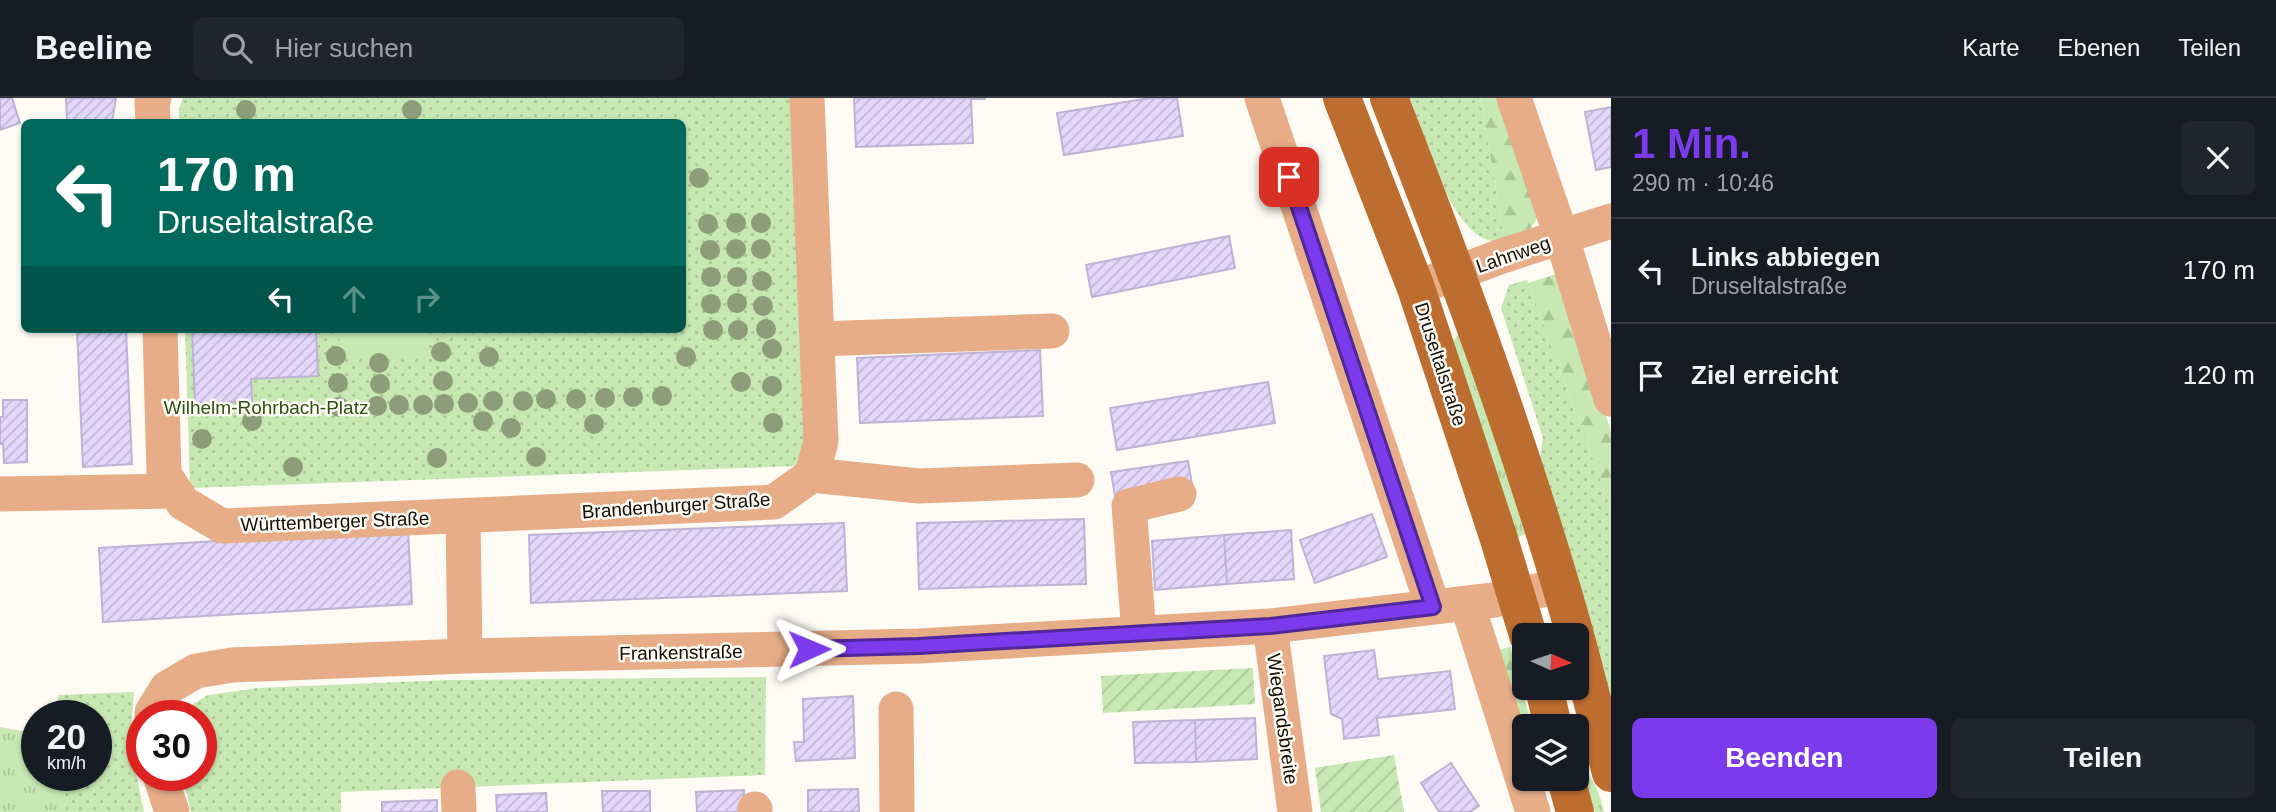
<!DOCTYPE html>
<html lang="de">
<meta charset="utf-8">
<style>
body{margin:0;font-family:Helvetica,sans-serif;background:#20242c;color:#f1f3f6;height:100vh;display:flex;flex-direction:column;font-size:26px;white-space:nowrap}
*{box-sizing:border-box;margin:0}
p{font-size:23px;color:#9ea1a6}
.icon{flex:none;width:38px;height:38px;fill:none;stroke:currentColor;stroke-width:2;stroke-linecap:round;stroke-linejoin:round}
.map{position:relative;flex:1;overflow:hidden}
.panel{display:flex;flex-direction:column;background:#171b24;width:665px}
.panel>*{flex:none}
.hud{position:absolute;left:21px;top:21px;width:665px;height:214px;border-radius:10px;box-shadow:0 2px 5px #0004;background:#00695c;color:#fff;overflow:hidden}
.needle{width:46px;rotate:93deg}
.fabs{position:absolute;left:1512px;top:525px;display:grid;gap:14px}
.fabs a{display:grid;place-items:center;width:77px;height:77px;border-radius:10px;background:#171b24;box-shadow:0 2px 5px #0004;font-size:35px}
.speed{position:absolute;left:21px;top:602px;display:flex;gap:14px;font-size:35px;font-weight:700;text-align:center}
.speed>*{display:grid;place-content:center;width:91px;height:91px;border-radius:50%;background:#171b24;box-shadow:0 2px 5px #0004;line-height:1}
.speed small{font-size:18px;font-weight:400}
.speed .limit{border:10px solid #d22;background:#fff;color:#111}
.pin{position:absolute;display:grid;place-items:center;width:60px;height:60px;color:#fff;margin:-30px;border-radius:14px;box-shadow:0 4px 10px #0006}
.me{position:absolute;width:77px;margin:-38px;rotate:89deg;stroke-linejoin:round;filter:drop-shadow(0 0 5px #0008)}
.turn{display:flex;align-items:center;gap:24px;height:147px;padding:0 21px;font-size:32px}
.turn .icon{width:91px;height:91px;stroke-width:2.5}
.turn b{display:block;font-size:49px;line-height:60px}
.lanes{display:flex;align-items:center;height:66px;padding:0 21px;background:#0003;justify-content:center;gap:35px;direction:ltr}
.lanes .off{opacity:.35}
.round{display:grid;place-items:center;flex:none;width:74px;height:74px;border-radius:10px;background:#20242c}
.overview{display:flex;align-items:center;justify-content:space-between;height:119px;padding:0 21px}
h1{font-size:42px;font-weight:800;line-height:52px;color:#7c3aed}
.primary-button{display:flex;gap:14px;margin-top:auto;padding:14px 21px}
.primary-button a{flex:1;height:80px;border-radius:10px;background:#7c3aed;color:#fff;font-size:28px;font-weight:800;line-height:80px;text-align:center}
.primary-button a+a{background:#20242c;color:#f1f3f6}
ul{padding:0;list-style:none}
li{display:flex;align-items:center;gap:21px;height:105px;padding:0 21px;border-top:2px solid #363941}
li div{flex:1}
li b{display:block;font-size:26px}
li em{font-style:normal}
header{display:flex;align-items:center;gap:42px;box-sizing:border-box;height:98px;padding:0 35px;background:#171b24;border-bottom:2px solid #363941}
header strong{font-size:33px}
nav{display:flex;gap:38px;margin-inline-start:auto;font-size:24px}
.search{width:490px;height:63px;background:#20242c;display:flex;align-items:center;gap:18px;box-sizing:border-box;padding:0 24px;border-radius:10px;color:#9ea1a6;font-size:26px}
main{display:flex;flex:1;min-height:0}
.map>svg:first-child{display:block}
.grass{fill:url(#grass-tufts)}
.forest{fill:url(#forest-firs)}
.park{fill:url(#park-dots)}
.garden{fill:url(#garden-furrows)}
.pitch{fill:#c7e8b2}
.building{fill:url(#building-hatch);stroke:#beb3d4;stroke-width:2}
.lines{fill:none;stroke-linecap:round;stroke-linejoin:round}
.minor{stroke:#e6ad88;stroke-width:35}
.major{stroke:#be6d30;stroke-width:38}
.tree{fill:#8d9d7a}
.route-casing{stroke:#51269a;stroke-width:18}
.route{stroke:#7c3aed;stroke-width:12}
.labels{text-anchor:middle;stroke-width:5;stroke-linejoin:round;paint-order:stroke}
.street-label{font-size:19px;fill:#130e04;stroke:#fefbf5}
.park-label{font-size:19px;fill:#305015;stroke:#fefbf5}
</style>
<header>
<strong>Beeline</strong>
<div class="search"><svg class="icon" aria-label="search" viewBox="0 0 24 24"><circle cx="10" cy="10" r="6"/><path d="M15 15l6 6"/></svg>Hier suchen</div>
<nav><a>Karte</a><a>Ebenen</a><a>Teilen</a></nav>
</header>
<main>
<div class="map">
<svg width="1611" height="714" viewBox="0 0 1611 714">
<defs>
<pattern id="grass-tufts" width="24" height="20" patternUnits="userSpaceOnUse" patternTransform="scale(1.75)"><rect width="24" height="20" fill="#c7e8b2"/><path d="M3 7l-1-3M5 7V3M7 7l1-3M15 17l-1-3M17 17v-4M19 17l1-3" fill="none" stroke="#aac697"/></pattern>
<pattern id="forest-firs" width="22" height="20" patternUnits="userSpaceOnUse" patternTransform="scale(1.75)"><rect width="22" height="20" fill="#c7e8b2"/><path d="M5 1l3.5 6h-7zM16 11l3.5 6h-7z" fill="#aac697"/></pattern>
<pattern id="park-dots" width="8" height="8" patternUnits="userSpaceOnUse" patternTransform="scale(1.75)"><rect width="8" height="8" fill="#c7e8b2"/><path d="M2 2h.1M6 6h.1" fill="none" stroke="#aac697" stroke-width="1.8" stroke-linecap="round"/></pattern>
<pattern id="garden-furrows" width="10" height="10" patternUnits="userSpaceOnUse" patternTransform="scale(1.75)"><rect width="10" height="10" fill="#c7e8b2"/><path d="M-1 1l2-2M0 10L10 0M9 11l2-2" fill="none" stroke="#aac697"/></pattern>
<pattern id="building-hatch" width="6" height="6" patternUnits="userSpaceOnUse" patternTransform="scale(1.75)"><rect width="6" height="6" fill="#e3d7fb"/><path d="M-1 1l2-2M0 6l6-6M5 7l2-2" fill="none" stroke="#c2b7d6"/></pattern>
</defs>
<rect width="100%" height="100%" fill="#fefbf5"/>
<!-- grass -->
<path class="grass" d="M1458 238 1463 241 1527 436 1516 440 1453 244 1455 240Z
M0 629 37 636V677H63L66 714H0Z
M1581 667C1594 681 1600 696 1604 714H1592Z"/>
<!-- forest -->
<path class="forest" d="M1480 0H1502L1541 115 1527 135 1505 143Z
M1559 175 1611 333V411L1528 185Z
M1510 549 1532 628H1524L1494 553Z"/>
<!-- park -->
<path class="park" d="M183 0H792L807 338 797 368 190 390 185 231H682V24H179V11Z
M1410 0H1480L1505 143C1454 155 1424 36 1410 0Z
M1527 182 1611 411V620L1539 365 1543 340 1501 210 1509 187Z
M766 579 765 677 341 694V714H191L182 677H201V618H181L183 612 208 597 257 590 447 582Z
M134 594 130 646 144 714H66L63 677H96V618H59L58 597Z"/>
<!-- garden -->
<path class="garden" d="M1253 570 1255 606 1103 615 1101 578Z
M1394 657 1404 714H1321L1315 670Z"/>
<!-- pitch -->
<path class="pitch" d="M339 231H427L428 258 340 261Z"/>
<!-- building -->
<path class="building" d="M0 0H12L20 25 0 32Z
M66 0H116L112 24H67Z
M854 0H985V1H971L973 45 856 49Z
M1150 0H1177L1183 38 1064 57 1057 15Z
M1611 9V69L1596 72 1585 14Z
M1229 138 1235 170 1092 199 1086 167Z
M77 231H126L132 366 83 369Z
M192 231H316L318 278 251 281 252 303 195 305Z
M1040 252 1043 318 860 325 857 260Z
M1268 284 1275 325 1117 352 1110 310Z
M3 302H27V364L4 365 3 346H0V319H3Z
M1188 363 1192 386 1115 398 1111 374Z
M1372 416 1387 459 1315 485 1300 442Z
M1084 421 1086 486 919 491 917 425Z
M844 425 847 493 531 505 529 437Z
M408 432 412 506 103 524 99 450Z
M1291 432 1294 481 1227 486 1224 437Z
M1224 437 1227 486 1155 492 1152 443Z
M1374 552 1378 581 1450 573 1455 611 1377 620 1379 637 1344 641 1342 621 1331 616 1324 558Z
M853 598 855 660 796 663 794 644H804L803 601Z
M1255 620 1257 661 1196 664 1195 622Z
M1195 622 1196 664 1135 665 1133 624Z
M1451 665 1479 708 1470 714H1439L1421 685Z
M858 691 859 714H808V692Z
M744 692 745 714H697L696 694Z
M602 693H650V714H603Z
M546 695 547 714H497L496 697Z
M437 702V714H382V704Z"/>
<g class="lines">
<!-- minor -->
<path class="minor" d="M1262 0 1433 509
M1514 0 1562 140 1611 301
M153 24 152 4 154 0
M1416 190 1502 158 1611 123
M160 231 164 376 183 405 222 428 774 404 812 377 821 343 807 0
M817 241 1052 233
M812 377 919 388 1077 382
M0 396 175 393
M463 418 465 558
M1467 505 1533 714
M1270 528 1295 714
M1139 535 1129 408 1179 396
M896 611 897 714
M152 618V614L167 590 196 573 232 567 465 558 919 548 1270 528 1494 502 1561 488
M160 677 172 714
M458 689 459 714
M755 711V714"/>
<!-- major -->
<path class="major" d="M1342 0 1416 190 1498 438 1528 537
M1389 0C1458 176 1524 355 1575 537
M1577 544 1611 675
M1544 590 1553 628
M1566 681 1575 714"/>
</g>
<!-- trees -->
<g class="tree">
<circle cx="246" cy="12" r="10"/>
<circle cx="412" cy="12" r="10"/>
<circle cx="699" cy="80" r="10"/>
<circle cx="736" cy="125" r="10"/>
<circle cx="761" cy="125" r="10"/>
<circle cx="708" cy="126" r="10"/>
<circle cx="736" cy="151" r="10"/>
<circle cx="761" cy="151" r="10"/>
<circle cx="710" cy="152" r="10"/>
<circle cx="711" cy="179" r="10"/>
<circle cx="737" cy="179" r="10"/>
<circle cx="762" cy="183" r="10"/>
<circle cx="737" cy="205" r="10"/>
<circle cx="711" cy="206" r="10"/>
<circle cx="763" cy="208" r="10"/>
<circle cx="766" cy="231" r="10"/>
<circle cx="713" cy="232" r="10"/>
<circle cx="738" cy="232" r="10"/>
<circle cx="772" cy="251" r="10"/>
<circle cx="441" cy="254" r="10"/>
<circle cx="336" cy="258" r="10"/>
<circle cx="489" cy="259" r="10"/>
<circle cx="686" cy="259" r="10"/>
<circle cx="379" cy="265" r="10"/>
<circle cx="443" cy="283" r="10"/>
<circle cx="741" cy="284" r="10"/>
<circle cx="338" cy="285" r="10"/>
<circle cx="380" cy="286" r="10"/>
<circle cx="772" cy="288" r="10"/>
<circle cx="662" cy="298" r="10"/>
<circle cx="633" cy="299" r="10"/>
<circle cx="605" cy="300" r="10"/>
<circle cx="546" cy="301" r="10"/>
<circle cx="576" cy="301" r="10"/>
<circle cx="493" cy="303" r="10"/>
<circle cx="523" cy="303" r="10"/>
<circle cx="468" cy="305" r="10"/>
<circle cx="444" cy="306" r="10"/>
<circle cx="399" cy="307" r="10"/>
<circle cx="423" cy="307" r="10"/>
<circle cx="377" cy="308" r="10"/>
<circle cx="339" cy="309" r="10"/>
<circle cx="252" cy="323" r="10"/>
<circle cx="483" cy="323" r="10"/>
<circle cx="773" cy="325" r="10"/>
<circle cx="594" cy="326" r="10"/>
<circle cx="511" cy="330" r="10"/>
<circle cx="202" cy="341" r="10"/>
<circle cx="536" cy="359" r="10"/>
<circle cx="437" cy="360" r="10"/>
<circle cx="293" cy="369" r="10"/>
</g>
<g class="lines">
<defs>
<path id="route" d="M809 551 919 548 1270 528 1433 509 1289 79"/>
</defs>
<!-- route casing -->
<use href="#route" class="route-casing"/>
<!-- route -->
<use href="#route" class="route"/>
</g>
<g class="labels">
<!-- street labels -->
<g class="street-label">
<text transform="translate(1513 156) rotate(-19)" y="7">Lahnweg</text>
<text transform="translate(1441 266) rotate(72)" y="7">Druseltalstraße</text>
<text transform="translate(676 407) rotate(-4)" y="7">Brandenburger Straße</text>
<text transform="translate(335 423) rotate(-2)" y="7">Württemberger Straße</text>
<text transform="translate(681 554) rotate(-1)" y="7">Frankenstraße</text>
<text transform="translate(1283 621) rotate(82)" y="7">Wiegandsbreite</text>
</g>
<!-- park labels -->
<g class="park-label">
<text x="266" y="316">Wilhelm-Rohrbach-Platz</text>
</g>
</g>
</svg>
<div class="fabs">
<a><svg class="needle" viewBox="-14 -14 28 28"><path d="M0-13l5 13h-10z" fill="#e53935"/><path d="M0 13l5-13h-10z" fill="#9ea1a6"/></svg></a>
<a><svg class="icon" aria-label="layers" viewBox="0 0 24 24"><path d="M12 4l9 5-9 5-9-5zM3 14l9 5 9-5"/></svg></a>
</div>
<div class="speed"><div>20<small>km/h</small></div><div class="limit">30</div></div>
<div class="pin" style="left:1289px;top:79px;background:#d93025"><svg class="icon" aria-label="arrive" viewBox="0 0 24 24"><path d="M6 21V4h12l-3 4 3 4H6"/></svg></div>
<svg class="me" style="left:809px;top:551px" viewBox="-20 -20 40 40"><path d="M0-17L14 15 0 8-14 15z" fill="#7c3aed" stroke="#fff" stroke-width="4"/></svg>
<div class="hud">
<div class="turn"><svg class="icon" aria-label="left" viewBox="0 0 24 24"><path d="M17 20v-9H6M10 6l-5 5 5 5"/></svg><div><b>170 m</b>Druseltalstraße</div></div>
<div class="lanes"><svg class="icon" aria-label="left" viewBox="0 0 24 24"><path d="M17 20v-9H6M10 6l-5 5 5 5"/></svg><svg class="icon off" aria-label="ahead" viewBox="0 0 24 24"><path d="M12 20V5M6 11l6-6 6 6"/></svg><svg class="icon off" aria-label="right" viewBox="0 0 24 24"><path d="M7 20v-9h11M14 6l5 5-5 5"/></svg></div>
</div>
</div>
<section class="panel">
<div class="overview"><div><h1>1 Min.</h1><p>290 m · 10:46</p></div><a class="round"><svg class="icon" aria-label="close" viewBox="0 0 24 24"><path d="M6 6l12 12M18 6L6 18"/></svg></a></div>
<ul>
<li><svg class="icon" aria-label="left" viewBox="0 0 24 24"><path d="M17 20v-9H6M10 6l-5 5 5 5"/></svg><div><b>Links abbiegen</b><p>Druseltalstraße</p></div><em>170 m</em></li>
<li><svg class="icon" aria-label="arrive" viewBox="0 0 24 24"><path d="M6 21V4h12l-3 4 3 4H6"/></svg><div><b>Ziel erreicht</b></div><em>120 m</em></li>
</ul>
<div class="primary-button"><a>Beenden</a><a>Teilen</a></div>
</section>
</main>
